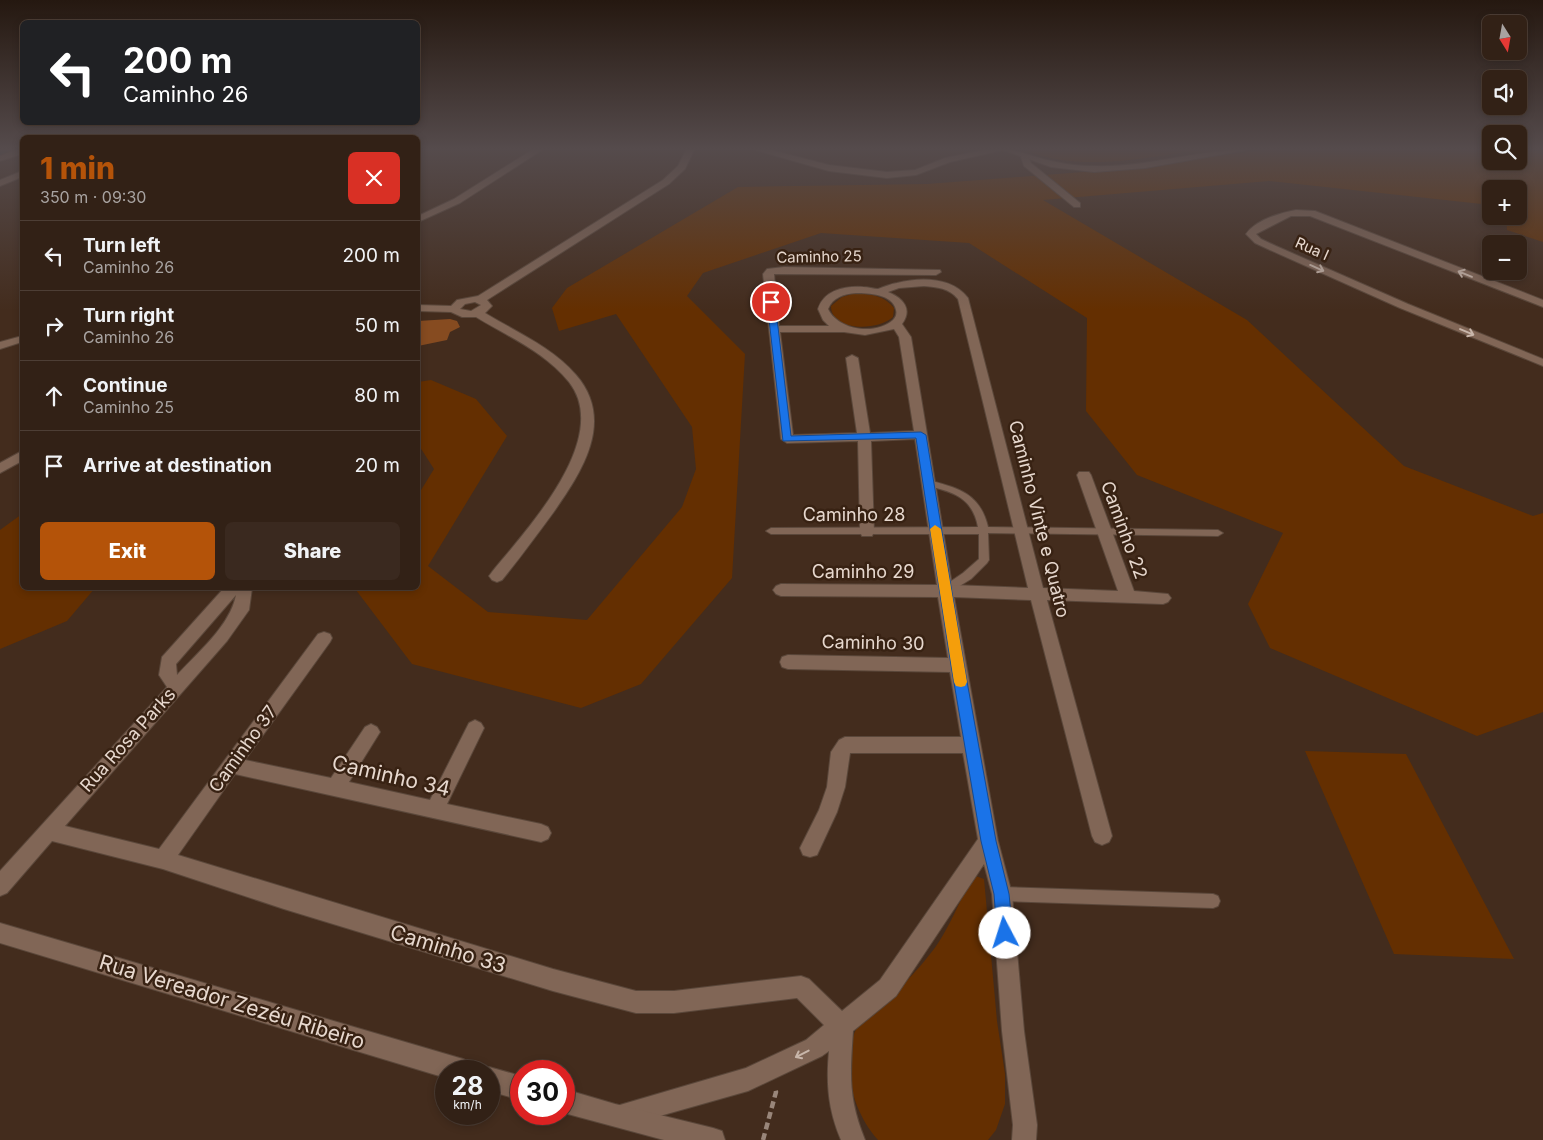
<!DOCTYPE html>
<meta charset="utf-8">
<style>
body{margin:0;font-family:Inter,sans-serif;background:#3a291f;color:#f1f3f6;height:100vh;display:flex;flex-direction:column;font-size:19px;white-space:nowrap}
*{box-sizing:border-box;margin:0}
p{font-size:16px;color:#a8a3a1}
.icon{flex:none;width:28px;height:28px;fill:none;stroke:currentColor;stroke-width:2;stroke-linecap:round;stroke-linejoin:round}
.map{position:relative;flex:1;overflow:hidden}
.panel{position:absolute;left:20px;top:135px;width:400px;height:455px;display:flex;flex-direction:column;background:#322116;border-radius:8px;box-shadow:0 2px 8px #0003,0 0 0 1px #4d3e35}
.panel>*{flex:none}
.top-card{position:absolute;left:20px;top:20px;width:400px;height:105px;border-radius:8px;box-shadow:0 2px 8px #0003,0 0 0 1px #4d3e35;background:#202124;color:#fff;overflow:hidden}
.needle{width:32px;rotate:169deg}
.buttons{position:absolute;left:1482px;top:15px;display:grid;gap:10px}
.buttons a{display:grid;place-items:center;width:45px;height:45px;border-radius:8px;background:#322116;box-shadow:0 2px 8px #0003,0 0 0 1px #4d3e35;font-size:25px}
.speed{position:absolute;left:435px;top:1060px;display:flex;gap:10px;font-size:25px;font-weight:700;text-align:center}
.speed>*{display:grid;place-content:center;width:65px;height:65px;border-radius:50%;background:#322116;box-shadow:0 2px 8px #0003,0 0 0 1px #4d3e35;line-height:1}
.speed small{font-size:12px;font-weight:400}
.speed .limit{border:8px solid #d22;background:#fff;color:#111}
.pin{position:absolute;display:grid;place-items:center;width:42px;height:42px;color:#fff;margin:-21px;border:2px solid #fff;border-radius:50%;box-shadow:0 1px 5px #0007}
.me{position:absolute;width:55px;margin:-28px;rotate:355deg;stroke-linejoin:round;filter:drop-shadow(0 0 4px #0008)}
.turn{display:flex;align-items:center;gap:18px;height:105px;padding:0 20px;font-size:22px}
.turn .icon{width:65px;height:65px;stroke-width:2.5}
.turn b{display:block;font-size:35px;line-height:42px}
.round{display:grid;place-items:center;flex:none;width:52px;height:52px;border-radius:8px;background:#3a291f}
.overview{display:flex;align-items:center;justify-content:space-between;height:85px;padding:0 20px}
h1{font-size:30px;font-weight:800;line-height:38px;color:#b45309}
.primary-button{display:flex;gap:10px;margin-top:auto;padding:10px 20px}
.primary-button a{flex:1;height:58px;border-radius:8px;background:#b45309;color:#fff;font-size:20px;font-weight:800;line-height:58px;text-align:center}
.primary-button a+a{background:#3a291f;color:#f1f3f6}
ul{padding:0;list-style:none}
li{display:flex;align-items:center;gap:15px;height:70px;padding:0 20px;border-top:1px solid #4d3e35}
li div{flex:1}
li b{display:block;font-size:19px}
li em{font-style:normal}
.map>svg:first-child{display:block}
.green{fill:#642f01}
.water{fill:#864b20}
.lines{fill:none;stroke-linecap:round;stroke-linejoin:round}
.lane-casing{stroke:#5a473a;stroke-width:2}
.street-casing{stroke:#5a473a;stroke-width:2}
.secondary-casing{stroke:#5a473a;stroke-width:2}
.path{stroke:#99867a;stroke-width:4.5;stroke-dasharray:7 4;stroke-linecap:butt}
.lane{fill:#816656;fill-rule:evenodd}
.street{fill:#816656;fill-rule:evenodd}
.secondary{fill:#816656;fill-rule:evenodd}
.shaded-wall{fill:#1a4a5c}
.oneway{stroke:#c8b6aa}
.route{fill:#1a73e8;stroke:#114b97}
.slow{fill:#f59e0b}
.labels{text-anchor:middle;stroke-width:5;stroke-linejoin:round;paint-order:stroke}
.far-street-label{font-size:15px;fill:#e7d8ce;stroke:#382213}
.street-label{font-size:18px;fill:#e7d8ce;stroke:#382213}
.near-street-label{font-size:21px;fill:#e7d8ce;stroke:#382213}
</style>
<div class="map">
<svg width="1543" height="1140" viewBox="0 0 1543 1140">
<rect width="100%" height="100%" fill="#432c1d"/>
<!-- green -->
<path class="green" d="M1025 150H1196C1140 159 1079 172 1025 150Z
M1264 150H1491V161H1519V150H1533L1543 155V242L1507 230 1506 216H1519V189H1491V205L1269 181 1043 200 1247 320 1404 466 1533 516 1543 513V712L1477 736 1270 648 1248 604 1283 533 1137 475 1086 411 1087 318 969 243 821 233 703 273 687 296 745 354 732 578 641 684 581 708 412 664 356 590 358 588H418V495L434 469 418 444V382L431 380 476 399 507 436 428 566 488 612 587 620 682 507 696 469 692 427 616 314 559 331 552 308 567 288 738 187 927 184 1109 170Z
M852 294C868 293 884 295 894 308L893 317C878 331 831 332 831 306L842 297Z
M22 514V588H95L67 621 0 649V530Z
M1305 751 1406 754 1514 959 1394 954Z
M973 875 984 879 997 1021 1005 1074V1104L996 1130 988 1140H878C848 1107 834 1043 871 1009 877 1004 884 1000 890 996 906 983 921 966 934 949 948 931 962 896 973 875Z"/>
<!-- water -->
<path class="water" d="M450 319 457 321 460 327 450 332 447 340 418 346V321Z"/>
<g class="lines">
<defs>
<path id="lane" d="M928 480C958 488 980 493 988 527L1218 530 1223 533 1218 536 988 533 989 560 987 563 971 579 945 595 941 594 940 591 941 588 963 573 979 559V534H771L766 531 771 528 978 527C972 496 952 492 925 485L923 483 925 481Z
M1002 887 1213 894 1218 896 1220 901 1218 906 1213 908 1002 901 997 899 995 894 997 889Z"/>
<path id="street" d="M16 150H22V154L0 161V156Z
M532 150H542L460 203 418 222V216L454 199Z
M686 150H694L685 169 669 184 487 300 492 306 485 313C516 332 552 347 576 375 616 421 581 473 553 513 536 536 520 558 502 580L497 582 492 580 489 576 492 572C526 530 613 438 569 382 545 352 507 336 476 317H462L451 312 418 311V305L451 306 457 300 478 296 663 180 678 166ZM475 302 481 305 471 311 460 309 465 304Z
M755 150H771L829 165 887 172 915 170 945 158 984 150H1003L950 162 916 175 887 178 829 171Z
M1022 155H1028L1031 163 1080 203V207H1074L1024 166 1021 157Z
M22 171V177L0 186V180Z
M1296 210 1315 211 1543 300V307L1310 216H1291L1256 234 1261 239 1276 246 1408 304 1543 359V366L1400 308 1270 250 1255 243 1246 234C1256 220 1280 213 1296 210Z
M784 267 940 270 941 272 936 275 774 274 779 326H829L823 320 818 309C824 290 845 286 863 287 868 287 874 289 878 289 884 287 890 284 897 283 921 277 952 277 968 298L1043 588 1118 591 1077 475 1079 472H1089L1091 475 1134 591 1168 594 1171 598 1168 602 1163 604 1047 600 1112 836 1109 842 1102 845 1095 842 1092 836 1031 600 954 597 998 841 1012 894 1024 1031 1037 1125 1036 1140H1012L1013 1125 1002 1031 992 894 984 864 896 996 853 1031C850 1075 848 1098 865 1140H841C828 1110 826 1083 829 1051L822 1056 748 1091 621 1127 613 1123 609 1115 613 1107 746 1068 806 1040 824 1025 797 998 674 1013H636L553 991 284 909 163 869 52 841 7 893 0 896V871L167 687 159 675 162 657 224 588H252L249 610 227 641 65 826 159 849 318 634 324 632 330 634 332 638 330 642 245 760 331 778 365 727 371 724 377 727 380 732 349 782 430 800 469 723 475 720 481 723 484 728 447 804 541 824 548 827 551 833 548 839 541 842 235 774 178 855 553 969 636 991H674L801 976 809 979 842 1011 880 980 978 839 963 753H850L845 787 837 812 817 855 810 857 803 855 800 848 819 810 827 787 831 752 839 740 845 737H961L950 672 788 669 782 667 780 662 782 657 788 655 948 658 938 597 781 596 776 594 773 590 776 586 781 584 937 585 915 439 871 441 874 532 872 536H862L860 532 858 441 787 443 781 439 763 274 767 269ZM924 286C937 287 949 288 958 299L1028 588 952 585 911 337 902 324C913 309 903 298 888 292L899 288ZM856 293C868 293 893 294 896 310 897 314 896 317 893 320 875 336 838 330 828 309 833 297 844 294 856 293ZM894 329 899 337 914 431 870 433 858 358 852 355 846 358 857 433 793 435 780 332H844L865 335ZM236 595C230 626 198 652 177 675L176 664Z
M22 336V342L0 349V342Z
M22 451V461L0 473V463Z"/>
<path id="secondary" d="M1003 150C1021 150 1035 158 1051 161 1064 164 1080 166 1093 166 1145 168 1195 150 1246 150L1145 168 1094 172 1051 167Z
M0 923 463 1059 471 1063 475 1071H446V1078L0 943Z
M489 1067 521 1076V1100L489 1091V1071H481Z
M564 1089 615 1104 713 1128 722 1131 725 1140H664L564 1113Z"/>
</defs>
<!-- lane casing -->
<use href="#lane" class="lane-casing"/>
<!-- street casing -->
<use href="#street" class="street-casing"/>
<!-- secondary casing -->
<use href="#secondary" class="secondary-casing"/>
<!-- path -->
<path class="path" d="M763 1140 776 1092 775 1087"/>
<!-- lane -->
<use href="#lane" class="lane"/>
<!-- street -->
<use href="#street" class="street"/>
<!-- secondary -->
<use href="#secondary" class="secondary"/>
</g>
<!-- shaded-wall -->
<path class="shaded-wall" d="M0 150H12L0 155Z"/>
<!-- one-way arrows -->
<defs><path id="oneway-shaft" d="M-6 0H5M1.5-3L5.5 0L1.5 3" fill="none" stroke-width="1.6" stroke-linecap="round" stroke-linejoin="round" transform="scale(1.25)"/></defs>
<g class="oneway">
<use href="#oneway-shaft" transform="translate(1317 268) rotate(24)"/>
<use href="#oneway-shaft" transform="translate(1465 274) rotate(-158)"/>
<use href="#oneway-shaft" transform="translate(1467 332) rotate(23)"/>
<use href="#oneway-shaft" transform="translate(802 1054) rotate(153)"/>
</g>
<!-- sky -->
<linearGradient id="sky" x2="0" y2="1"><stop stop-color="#251810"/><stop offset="0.48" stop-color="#554b4c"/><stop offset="1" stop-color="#554b4c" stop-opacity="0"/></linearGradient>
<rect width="1543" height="310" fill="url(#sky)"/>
<!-- route -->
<path class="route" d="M771 300 775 302 791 436 921 432 926 435 964 665 996 841 1009 894 1013 933 1011 938 1005 941 999 938 997 933 994 894 981 841 951 665 916 438 783 441 767 302Z"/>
<!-- slow -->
<path class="slow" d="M935 525 941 529 967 682 965 686 961 687 956 686 954 682 930 529Z"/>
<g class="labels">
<!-- far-street labels -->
<g class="far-street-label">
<text transform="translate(1312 249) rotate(24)" y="5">Rua I</text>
<text transform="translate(819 257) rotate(-1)" y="5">Caminho 25</text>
</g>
<!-- street labels -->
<g class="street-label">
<text x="854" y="521">Caminho 28</text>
<text transform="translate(1039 519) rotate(76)" y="6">Caminho Vinte e Quatro</text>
<text transform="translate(1124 530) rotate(70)" y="6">Caminho 22</text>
<text x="863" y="578">Caminho 29</text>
<text transform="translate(873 643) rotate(1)" y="6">Caminho 30</text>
<text transform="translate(128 740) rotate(-48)" y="6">Rua Rosa Parks</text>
<text transform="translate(243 749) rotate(-54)" y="6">Caminho 37</text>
</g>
<!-- near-street labels -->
<g class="near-street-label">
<text transform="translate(391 776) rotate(13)" y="7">Caminho 34</text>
<text transform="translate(448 949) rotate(17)" y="7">Caminho 33</text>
<text transform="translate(232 1002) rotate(17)" y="7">Rua Vereador Zezéu Ribeiro</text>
</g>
</g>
</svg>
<div class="buttons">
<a><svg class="needle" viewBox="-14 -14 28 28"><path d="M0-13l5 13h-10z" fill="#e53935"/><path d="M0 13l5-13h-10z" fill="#a8a3a1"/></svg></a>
<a><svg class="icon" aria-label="sound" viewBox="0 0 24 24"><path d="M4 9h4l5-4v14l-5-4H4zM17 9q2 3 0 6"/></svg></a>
<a><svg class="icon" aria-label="search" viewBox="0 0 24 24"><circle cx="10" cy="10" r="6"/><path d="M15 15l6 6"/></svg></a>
<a>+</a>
<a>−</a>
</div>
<div class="speed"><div>28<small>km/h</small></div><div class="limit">30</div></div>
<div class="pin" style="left:771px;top:302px;background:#d93025"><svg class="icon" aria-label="arrive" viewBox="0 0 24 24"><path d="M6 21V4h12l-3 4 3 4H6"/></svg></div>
<svg class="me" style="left:1005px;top:933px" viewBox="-20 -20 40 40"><circle r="19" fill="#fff"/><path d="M0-13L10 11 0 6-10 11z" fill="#1a73e8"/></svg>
<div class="top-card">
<div class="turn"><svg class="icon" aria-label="left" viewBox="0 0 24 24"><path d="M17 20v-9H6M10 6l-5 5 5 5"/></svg><div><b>200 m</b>Caminho 26</div></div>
</div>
<section class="panel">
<div class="overview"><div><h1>1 min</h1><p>350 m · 09:30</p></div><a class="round" style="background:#d93025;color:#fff"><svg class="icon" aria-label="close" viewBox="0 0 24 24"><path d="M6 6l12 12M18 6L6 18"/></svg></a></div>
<ul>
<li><svg class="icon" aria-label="left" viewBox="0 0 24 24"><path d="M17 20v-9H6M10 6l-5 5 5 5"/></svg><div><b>Turn left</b><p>Caminho 26</p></div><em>200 m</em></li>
<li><svg class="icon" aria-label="right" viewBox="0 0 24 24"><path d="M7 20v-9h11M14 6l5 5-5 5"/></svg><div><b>Turn right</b><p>Caminho 26</p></div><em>50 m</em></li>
<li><svg class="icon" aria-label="ahead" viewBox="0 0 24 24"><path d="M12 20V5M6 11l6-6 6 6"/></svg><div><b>Continue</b><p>Caminho 25</p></div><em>80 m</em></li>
<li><svg class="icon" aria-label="arrive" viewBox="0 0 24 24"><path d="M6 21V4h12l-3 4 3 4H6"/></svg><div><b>Arrive at destination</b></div><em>20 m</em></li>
</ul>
<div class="primary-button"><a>Exit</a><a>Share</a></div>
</section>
</div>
